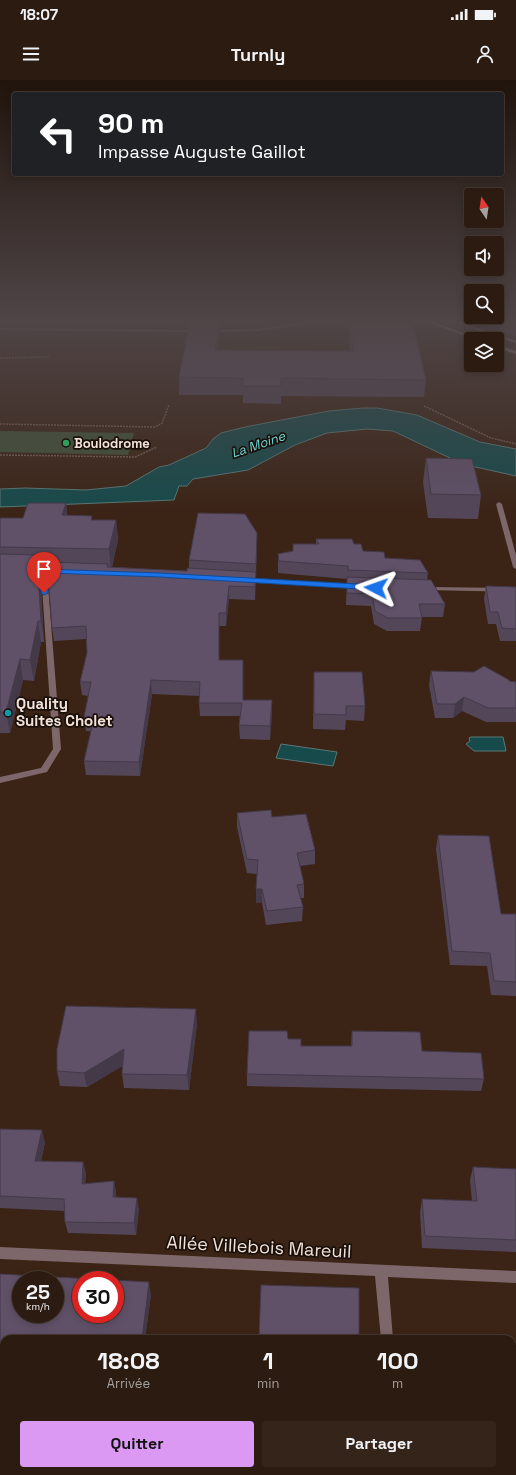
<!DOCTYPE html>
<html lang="fr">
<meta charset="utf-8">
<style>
body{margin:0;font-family:"Space Grotesk",sans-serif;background:#342419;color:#f1f3f6;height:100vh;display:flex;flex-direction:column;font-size:15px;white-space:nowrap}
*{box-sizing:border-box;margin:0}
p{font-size:13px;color:#a6a19f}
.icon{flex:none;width:22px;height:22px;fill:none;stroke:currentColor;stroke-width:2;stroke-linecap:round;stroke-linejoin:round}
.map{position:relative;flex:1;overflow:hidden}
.details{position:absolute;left:0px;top:1255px;width:516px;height:140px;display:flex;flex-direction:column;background:#2c1b10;border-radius:12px 12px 0 0;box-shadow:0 2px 10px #0003,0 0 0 1px #483930}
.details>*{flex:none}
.banner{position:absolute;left:12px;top:12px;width:492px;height:84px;border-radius:4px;box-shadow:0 2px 10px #0003,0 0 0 1px #483930;background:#202124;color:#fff;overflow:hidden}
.needle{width:26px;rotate:347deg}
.fabs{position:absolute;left:464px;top:108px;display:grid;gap:8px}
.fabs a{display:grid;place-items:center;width:40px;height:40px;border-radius:4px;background:#2c1b10;box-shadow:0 2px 10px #0003,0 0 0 1px #483930;font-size:20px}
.speed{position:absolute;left:12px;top:1191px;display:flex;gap:8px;font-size:20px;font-weight:700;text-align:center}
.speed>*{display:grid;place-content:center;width:52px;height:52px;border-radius:50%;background:#2c1b10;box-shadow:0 2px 10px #0003,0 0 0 1px #483930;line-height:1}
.speed small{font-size:10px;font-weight:400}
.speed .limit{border:6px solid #d22;background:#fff;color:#111}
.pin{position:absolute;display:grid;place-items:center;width:34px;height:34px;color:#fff;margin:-41px -17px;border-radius:50% 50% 50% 0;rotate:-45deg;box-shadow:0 0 4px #0007}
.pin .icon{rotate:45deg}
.me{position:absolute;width:44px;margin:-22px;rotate:274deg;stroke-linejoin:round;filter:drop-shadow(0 0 3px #0008)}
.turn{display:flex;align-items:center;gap:14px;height:84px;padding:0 20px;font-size:18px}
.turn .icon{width:52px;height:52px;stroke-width:2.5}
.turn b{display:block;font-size:28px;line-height:34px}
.eta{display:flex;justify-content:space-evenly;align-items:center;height:68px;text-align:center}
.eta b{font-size:24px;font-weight:600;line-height:28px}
.button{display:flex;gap:8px;margin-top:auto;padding:8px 20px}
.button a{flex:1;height:46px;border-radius:4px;background:#dc99f4;color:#111;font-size:16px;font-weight:600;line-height:46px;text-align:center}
.button a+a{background:#342419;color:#f1f3f6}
.status{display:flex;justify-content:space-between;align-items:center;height:28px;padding:0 20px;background:#2c1b10;direction:ltr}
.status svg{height:11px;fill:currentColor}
header{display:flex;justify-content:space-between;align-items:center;height:52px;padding:0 20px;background:#2c1b10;font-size:18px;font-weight:600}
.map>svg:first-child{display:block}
.green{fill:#405138}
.water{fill:#174a4b;stroke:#597876}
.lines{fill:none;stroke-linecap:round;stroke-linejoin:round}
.path{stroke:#725d51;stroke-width:1.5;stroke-dasharray:2 1;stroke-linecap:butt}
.service{fill:#7e676a;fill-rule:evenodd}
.minor{fill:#7e676a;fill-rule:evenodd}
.secondary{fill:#ae898e;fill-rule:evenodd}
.wall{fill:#534659}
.shaded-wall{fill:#433949}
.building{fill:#605168;stroke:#433949;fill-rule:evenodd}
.route{fill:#1a73e8;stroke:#114b97}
.leisure-dot{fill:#2e9e5b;stroke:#1a100a;stroke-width:1.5}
.culture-dot{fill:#0f9aa8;stroke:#1a100a;stroke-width:1.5}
.labels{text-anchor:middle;stroke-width:3.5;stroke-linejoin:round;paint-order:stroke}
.far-poi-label{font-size:13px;font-weight:bold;fill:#f2e2da;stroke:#1a100a;text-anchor:start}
.far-water-label{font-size:13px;font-style:italic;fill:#6dd5d7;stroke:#1a100a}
.poi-label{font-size:15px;font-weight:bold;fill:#f2e2da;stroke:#1a100a;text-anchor:start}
.near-street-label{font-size:18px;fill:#f2e2da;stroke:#1a100a}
</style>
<div class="status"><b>18:07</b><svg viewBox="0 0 49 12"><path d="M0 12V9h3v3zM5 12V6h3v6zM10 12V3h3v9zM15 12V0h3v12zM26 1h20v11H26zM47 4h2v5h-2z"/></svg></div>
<header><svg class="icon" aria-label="menu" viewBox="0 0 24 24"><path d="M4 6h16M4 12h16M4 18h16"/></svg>Turnly<svg class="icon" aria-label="person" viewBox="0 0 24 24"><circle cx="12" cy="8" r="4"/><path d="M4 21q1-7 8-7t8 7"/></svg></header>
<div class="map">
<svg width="516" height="1395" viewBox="0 0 516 1395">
<rect width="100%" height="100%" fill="#3b2416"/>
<!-- green -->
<path class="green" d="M0 351 134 353 128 375 0 372Z"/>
<!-- water -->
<path class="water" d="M363 328H377L417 335 480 362 516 369V396L471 386 452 379 393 351 367 349 327 353 295 365 248 390 193 399 187 406H179L174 420 0 427V409L25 408 86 410 126 406 159 387 169 385 206 368 213 359 221 353 245 347 329 331Z
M471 657H503L506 671H474L466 664 470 661 469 658Z
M281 664 337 672 333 686 276 678Z"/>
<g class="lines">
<!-- path -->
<path class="path" d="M0 278 49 277
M424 326 491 358 516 364
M0 344 155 347 162 343 169 325
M0 375 135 377 157 367"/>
<!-- service -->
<path class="service" d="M499 422 502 424 516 475V489L513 487 496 424Z"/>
<!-- minor -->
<path class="minor" d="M323 240H334L258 251 210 252 208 251 210 250 258 249Z
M0 248 198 250 200 251 198 252 0 250Z
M29 488 58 489 61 491 58 493H47L61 669 47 692 0 703V697L41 688 53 669 41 492 27 491 26 490Z
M245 498 357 505 360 507 357 509 243 501 242 500Z
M427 507 516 508V512L425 510 424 509Z
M0 1167 516 1191V1203L388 1197 393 1259H381L375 1196 0 1179Z
M391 1391H405V1395H391Z"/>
<!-- secondary -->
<path class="secondary" d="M422 240H428L479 259H473Z
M447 240H453L516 261V263Z
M497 265 516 271V274L497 268Z"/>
</g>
<!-- wall -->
<path class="wall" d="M34 240H156V243H143L142 245 35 244Z
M190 240H221L220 248H219L220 253 217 270 350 271 349 259 350 243 426 300 424 317 281 316V324L243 323V315H179V297Z
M472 240H516V256Z
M426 378 481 415 478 439 428 438 423 402Z
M66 423 67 435 92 436V440H116L118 460 112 487 187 491 189 488V480L257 453 255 520 229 519 226 546H219V580L243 620H272V633L270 660 240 659 239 645 240 636H200L199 623 200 616 152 614 140 696 86 695 84 681 91 651H86L84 637 89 616 82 615 80 602 87 573 86 559 54 561 52 548 47 488H39L40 494 44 562H41L34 601 23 600 10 653H0V438H23Z
M316 459 354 464 363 471 385 478 428 493 427 500 445 524 443 537H422L420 551H387L374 544 371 526 346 525 347 499 278 493V474L293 471 316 464Z
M486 506 516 507V561H500L496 544H488L484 519Z
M431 591 509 601 516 602V642H486L462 631 453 638H435L429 605Z
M314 592 365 626 364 641 346 640 345 650 313 649Z
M237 733 272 737 315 770V784L300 786 304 804V818H301L303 827 302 841 266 845 262 823H256L257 794 247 793 237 747Z
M438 755 501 834H516V916L491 915 487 886 450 885 436 769Z
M197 944 189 1010 124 1008 122 994V986L87 1007 60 1006 57 991Z
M352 951 422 971 484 999 481 1011 247 1006V994L288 959 301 966H351Z
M0 1049 45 1062 41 1081 83 1082 86 1094 85 1104 114 1101 116 1113V1117L139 1129 136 1155 68 1153 65 1142V1131L0 1128Z
M473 1087 516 1089V1172L422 1168 420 1132 422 1119 472 1121 470 1100Z
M0 1194 151 1214 145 1259H4V1294L0 1293Z"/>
<!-- shaded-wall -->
<path class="shaded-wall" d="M141 240H143V243L142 245Z
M219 240 220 253 215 287V270Z
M220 240H221L220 248Z
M66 423 68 442 62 435Z
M116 440 118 460 111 489 109 469Z
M257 453V466L256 498V484Z
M37 475 40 494 44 562 41 541Z
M229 506V519L226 546V533Z
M38 541 41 562 34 601 30 580Z
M20 579 23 600 10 653 6 632Z
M151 600 152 614 140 696 139 682Z
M464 617 462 631 453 638 455 624Z
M272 620V633L270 660V646Z
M256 809H262V823H256Z
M196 929 197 944 189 1010 187 995Z
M124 969 126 984 87 1007 84 993Z
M42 1050 45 1062 38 1093 35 1081Z
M83 1082 86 1094 85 1116 82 1104Z
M114 1101 116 1113 115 1129 113 1117Z
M137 1118 139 1129 136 1155 134 1143Z
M149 1202 151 1214 145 1259H142Z
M516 1372V1377L512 1382V1378Z"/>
<!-- building -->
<path class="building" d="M190 240H219L215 270 353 271 350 243 413 244 426 300 281 298V306H243V298L179 297Z
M426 378 472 379 481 415 431 414Z
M28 423H66L62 435 92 436 91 440H116L109 469 0 467V438H23Z
M198 433 245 434 257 453 256 484 189 480Z
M316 459H352L354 464H361L363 471 384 472 385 478 420 480 428 493 348 490V486L279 481 278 474 293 471V464H319Z
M0 474 37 475 41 541H38L30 580 20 579 6 632H0Z
M47 482 108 484 107 487 146 489 187 491V488L256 492 255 507 229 506 226 533H219V580H243V620H272L270 646 239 645 242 623H199L200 602 151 600 139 682 84 681 94 638 84 637 91 602H80L87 573 86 546 52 548Z
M347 497 431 500 445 524H419L422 538H388L375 531 372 514 347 513Z
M486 506 516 507V549L502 548 498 532H490Z
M484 586 509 600V601L516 602V628H488L464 617 455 624H437L431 591 474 592Z
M314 592H362L365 626H346V635L314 634Z
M271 730 272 737 306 734 315 770 297 773 304 804 297 805 303 827 267 831 262 809H256L258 780 247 779 237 733Z
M438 755 489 756 501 834H516V902L494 901 490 873 452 871Z
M66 926 196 929 187 995 122 994 124 969 84 993 57 991V969Z
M249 951H287L288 959H301V966H352V951L420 952 422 971 481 973 484 999 247 994Z
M0 1049 42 1050 35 1081 83 1082 82 1104 114 1101 113 1117 137 1118 134 1143 65 1142 64 1119 0 1116Z
M473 1087 516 1089V1160L425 1156 422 1119 477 1121Z
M0 1194 149 1202 142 1259H102L28 1255V1259H4V1282H0ZM21 1200H55V1234H21ZM81 1200H115V1234H81Z
M261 1205 359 1208V1259H259Z
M512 1291H516V1372L513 1375H512Z"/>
<!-- sky -->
<linearGradient id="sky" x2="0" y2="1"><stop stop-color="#20140c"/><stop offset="0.55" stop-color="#4f4547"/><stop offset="1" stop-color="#4f4547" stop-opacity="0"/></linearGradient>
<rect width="516" height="435" fill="url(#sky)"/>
<!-- route -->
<path class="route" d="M41 489 160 493 376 505 380 508 376 510 160 497 48 493V513L44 515 41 513Z"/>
<!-- markers -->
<circle class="leisure-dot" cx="66" cy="363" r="4"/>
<circle class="culture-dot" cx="8" cy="633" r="4"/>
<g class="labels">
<!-- far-poi labels -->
<g class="far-poi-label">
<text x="74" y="368">Boulodrome</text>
</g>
<!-- far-water labels -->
<g class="far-water-label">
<text transform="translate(258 364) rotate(-19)" y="5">La Moine</text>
</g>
<!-- poi labels -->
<g class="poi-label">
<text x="16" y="629">Quality<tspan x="16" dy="17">Suites Cholet</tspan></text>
</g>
<!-- near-street labels -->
<g class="near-street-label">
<text transform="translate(259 1167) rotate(3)" y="6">Allée Villebois Mareuil</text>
</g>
</g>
</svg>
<div class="fabs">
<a><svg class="needle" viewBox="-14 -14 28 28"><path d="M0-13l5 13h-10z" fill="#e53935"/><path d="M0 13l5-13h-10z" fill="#a6a19f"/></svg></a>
<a><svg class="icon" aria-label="sound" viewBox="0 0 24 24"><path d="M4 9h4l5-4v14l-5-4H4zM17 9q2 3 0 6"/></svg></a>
<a><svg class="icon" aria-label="search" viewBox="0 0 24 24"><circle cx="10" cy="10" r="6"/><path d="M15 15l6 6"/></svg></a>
<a><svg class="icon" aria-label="layers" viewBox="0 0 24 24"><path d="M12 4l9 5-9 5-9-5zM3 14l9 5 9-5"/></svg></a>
</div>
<div class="speed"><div>25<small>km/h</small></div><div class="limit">30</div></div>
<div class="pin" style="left:44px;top:513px;background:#d93025"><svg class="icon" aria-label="arrive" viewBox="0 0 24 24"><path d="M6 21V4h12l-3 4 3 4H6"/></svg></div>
<svg class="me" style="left:376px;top:508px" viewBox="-20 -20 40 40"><path d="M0-17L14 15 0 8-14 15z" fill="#1a73e8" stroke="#fff" stroke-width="4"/></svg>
<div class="banner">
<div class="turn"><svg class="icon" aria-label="left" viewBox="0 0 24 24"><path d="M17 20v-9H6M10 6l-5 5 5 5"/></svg><div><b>90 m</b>Impasse Auguste Gaillot</div></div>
</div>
<section class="details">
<div class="eta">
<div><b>18:08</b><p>Arrivée</p></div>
<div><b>1</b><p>min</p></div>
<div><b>100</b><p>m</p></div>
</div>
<div class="button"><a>Quitter</a><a>Partager</a></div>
</section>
</div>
